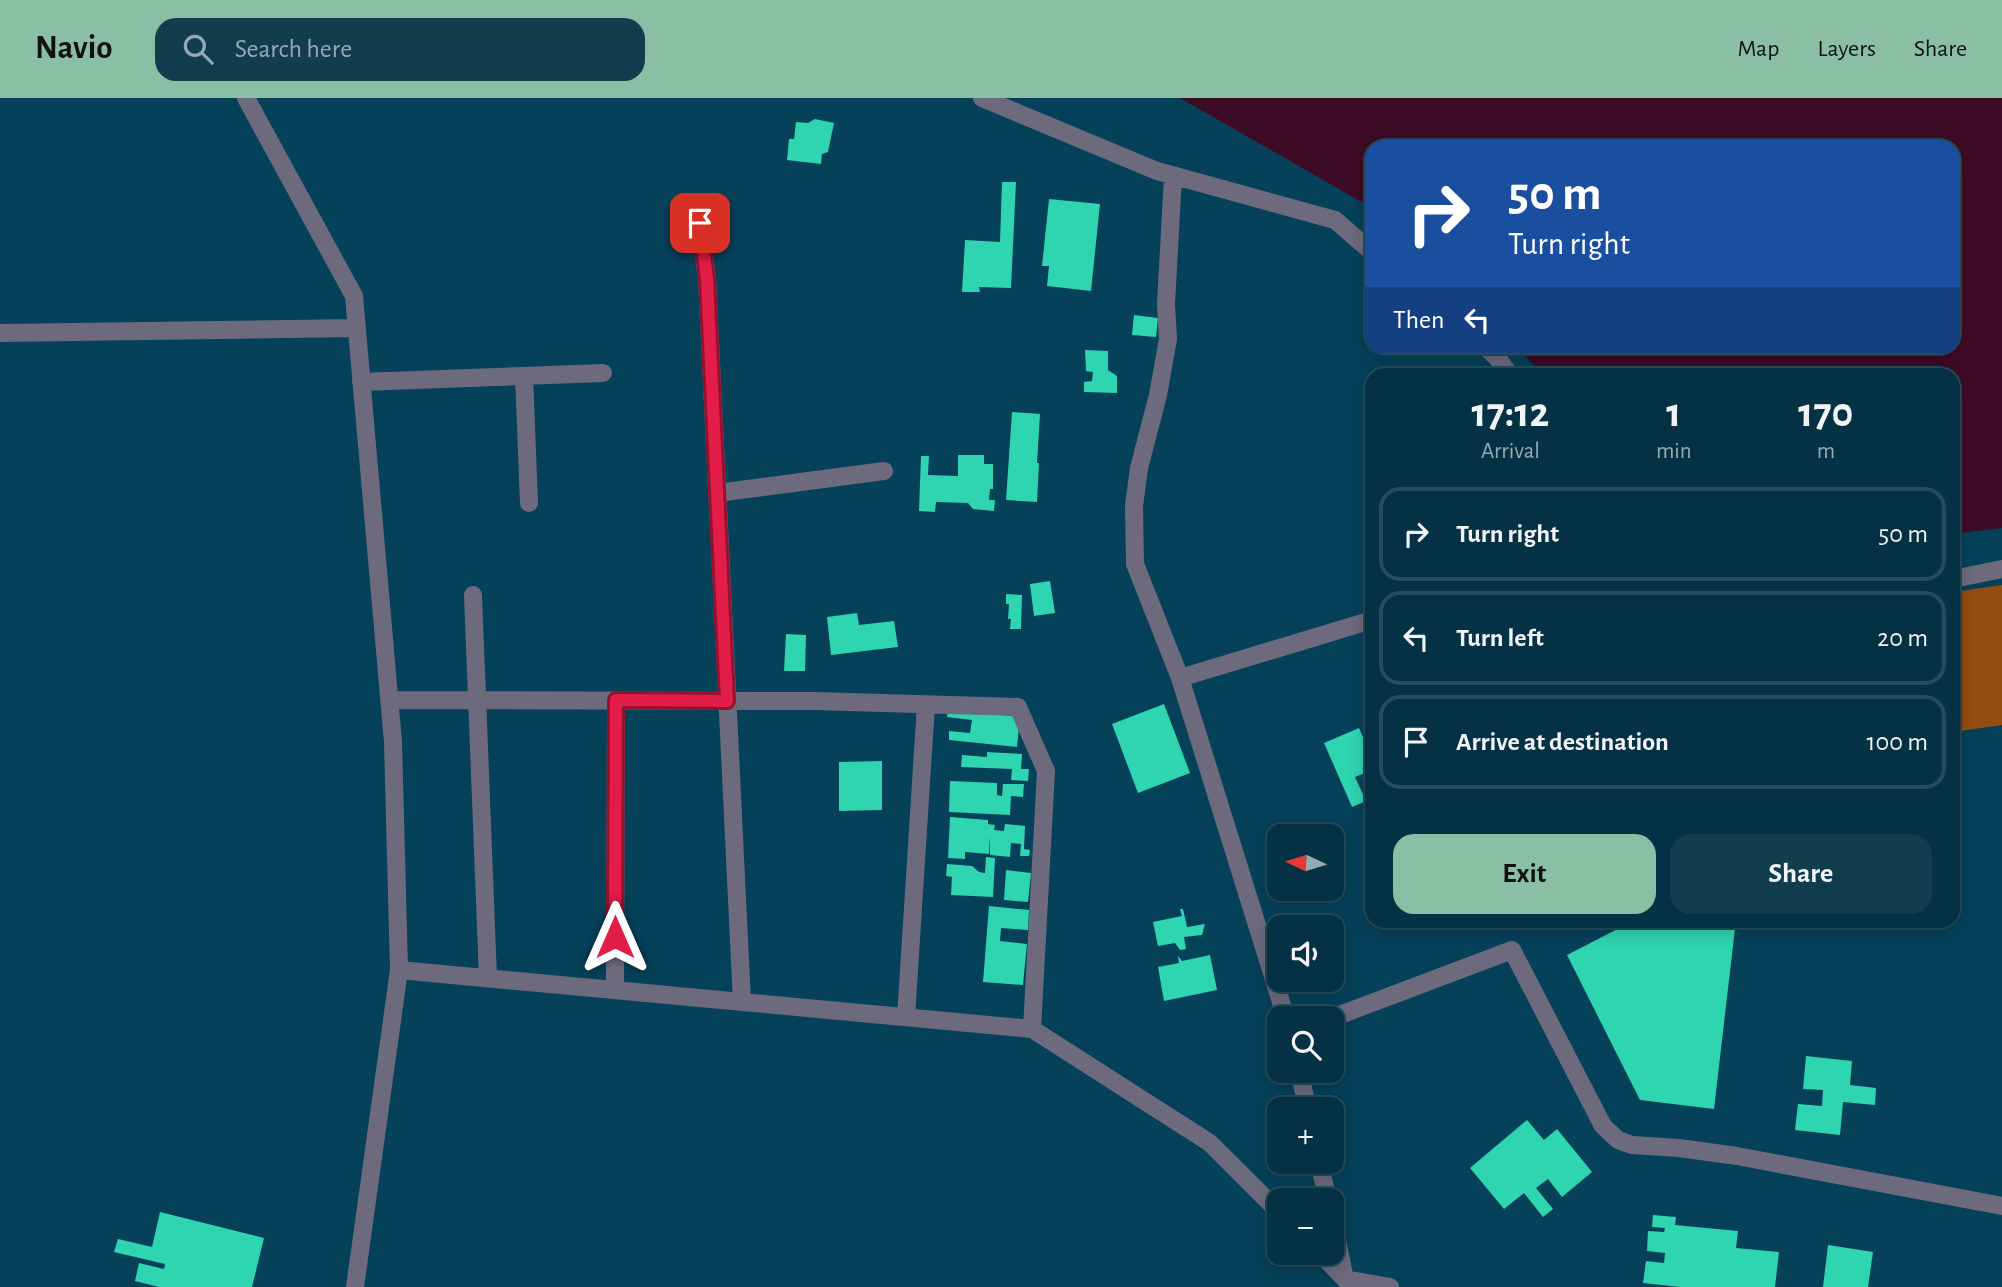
<!DOCTYPE html>
<meta charset="utf-8">
<style>
body{margin:0;font-family:"Alegreya Sans",sans-serif;background:#123d4f;color:#f1f3f6;height:100vh;display:flex;flex-direction:column;font-size:26px;white-space:nowrap}
*{box-sizing:border-box;margin:0}
p{font-size:23px;color:#97a9b2}
.icon{flex:none;width:38px;height:38px;fill:none;stroke:currentColor;stroke-width:2;stroke-linecap:round;stroke-linejoin:round}
.map{position:relative;flex:1;overflow:hidden}
.sheet{position:absolute;left:1365px;top:270px;width:595px;height:560px;display:flex;flex-direction:column;background:#043144;border-radius:21px;box-shadow:0 4px 18px #0003,0 0 0 2px #254c5d}
.sheet>*{flex:none}
.banner{position:absolute;left:1365px;top:42px;width:595px;height:214px;border-radius:21px;box-shadow:0 4px 18px #0003,0 0 0 2px #254c5d;background:#1a4fa0;color:#fff;overflow:hidden}
.needle{width:46px;rotate:274deg}
.controls{position:absolute;left:1267px;top:726px;display:grid;gap:14px}
.controls a{display:grid;place-items:center;width:77px;height:77px;border-radius:14px;background:#043144;box-shadow:0 4px 18px #0003,0 0 0 2px #254c5d;font-size:35px}
.pin{position:absolute;display:grid;place-items:center;width:60px;height:60px;color:#fff;margin:-30px;border-radius:14px;box-shadow:0 4px 10px #0006}
.me{position:absolute;width:77px;margin:-38px;rotate:0deg;stroke-linejoin:round;filter:drop-shadow(0 0 5px #0008)}
.turn{display:flex;align-items:center;gap:24px;height:147px;padding:0 28px;font-size:32px}
.turn .icon{width:91px;height:91px;stroke-width:2.5}
.turn b{display:block;font-size:49px;line-height:60px}
.then{display:flex;align-items:center;height:66px;padding:0 28px;background:#0003;gap:14px;font-size:26px}
.eta{display:flex;justify-content:space-evenly;align-items:center;height:119px;text-align:center}
.eta b{font-size:42px;font-weight:600;line-height:49px}
.action{display:flex;gap:14px;margin-top:auto;padding:14px 28px}
.action a{flex:1;height:80px;border-radius:21px;background:#8abfa5;color:#111;font-size:28px;font-weight:600;line-height:80px;text-align:center}
.action a+a{background:#123d4f;color:#f1f3f6}
ul{padding:0;list-style:none}
li{display:flex;align-items:center;gap:21px;height:94px;margin:0 14px 10px;padding:0 14px;border:4px solid #254c5d;border-radius:21px}
li div{flex:1}
li b{display:block;font-size:26px}
li em{font-style:normal}
header{display:flex;align-items:center;gap:42px;box-sizing:border-box;height:98px;padding:0 35px;background:#8abfa5;color:#111}
header strong{font-size:33px}
nav{display:flex;gap:38px;margin-inline-start:auto;font-size:24px}
.search{width:490px;height:63px;background:#123d4f;display:flex;align-items:center;gap:18px;box-sizing:border-box;padding:0 24px;border-radius:21px;color:#97a9b2;font-size:26px}
.map>svg:first-child{display:block}
.green{fill:#944c11}
.water{fill:#3e0b25}
.building{fill:#2fd4b1}
.lines{fill:none;stroke-linecap:round;stroke-linejoin:round}
.minor{stroke:#6e6a7e;stroke-width:18}
.route-casing{stroke:#92132f;stroke-width:18}
.route{stroke:#e11d48;stroke-width:12}
</style>
<header>
<strong>Navio</strong>
<div class="search"><svg class="icon" aria-label="search" viewBox="0 0 24 24"><circle cx="10" cy="10" r="6"/><path d="M15 15l6 6"/></svg>Search here</div>
<nav><a>Map</a><a>Layers</a><a>Share</a></nav>
</header>
<div class="map">
<svg width="2002" height="1189" viewBox="0 0 2002 1189">
<rect width="100%" height="100%" fill="#06415a"/>
<!-- green -->
<path class="green" d="M2002 487V627L1953 634V494Z"/>
<!-- water -->
<path class="water" d="M1180 0H2002V430L1953 436V276H1542L1516 249 1953 248V49H1372V110Z"/>
<!-- building -->
<path class="building" d="M815 21 834 25 828 54 822 56 821 66 787 62 789 41H794L796 24 808 25Z
M1002 84H1016L1011 190 979 189 980 194H962L965 142 1000 144Z
M1049 101 1100 106 1091 193 1047 188 1049 168H1042Z
M1134 217 1158 220 1156 239 1132 237Z
M1085 252 1108 253V272L1117 278V295L1084 294V284L1092 283 1093 274 1086 273Z
M1012 314 1040 316 1037 365H1039L1037 404 1006 402Z
M958 357H984V366H993V391H990L989 402H995L994 413 973 411 968 405 936 404 935 414 919 413 921 358H929L928 377 958 378Z
M1050 483 1055 515 1034 518 1030 486Z
M1006 496 1022 497 1021 531H1010L1011 521H1008L1009 506H1006Z
M857 515 859 527 894 523 898 549 831 557 827 519Z
M786 536 806 537 805 573H784Z
M1164 606 1190 675 1138 695 1112 626Z
M948 611 1020 619 1017 649 949 642V633L970 635 972 622 947 619Z
M1359 630 1372 660V691L1365 675 1355 679 1366 703 1352 709 1324 645Z
M987 654 1022 656 1021 671H1029L1028 683 1011 682 1012 671 961 669 962 657 987 659Z
M882 663V712L839 713V664Z
M950 683 997 685V697L1002 698 1003 686H1024L1023 699 1011 698 1010 717 949 714Z
M950 719 988 722V726L995 727 994 732 1004 733 1005 726 1025 728 1024 751 1030 752 1029 758H1020L1021 746 1011 745 1010 759 990 757V738L989 756 965 754V761L948 760Z
M986 759 995 760 993 799 951 797 952 779 946 778 947 766 972 768 979 774 985 775Z
M1006 772 1031 775 1028 804 1004 802Z
M989 808 1029 812 1028 832 1001 830 1000 843 1027 846 1023 887 983 884Z
M1180 811H1183L1187 829 1205 826 1202 837 1184 839 1186 851 1180 852 1175 845 1158 848 1153 824 1182 818Z
M1635 822H1736L1714 1011 1640 1002 1567 857Z
M1210 857 1217 892 1164 903 1158 869 1179 865 1178 858 1182 863Z
M1806 958 1852 963 1850 987 1876 990 1875 1007 1843 1004 1840 1037 1795 1032 1798 1006 1822 1008 1823 992 1803 991Z
M1527 1022 1544 1042 1557 1031 1592 1074 1562 1099 1548 1081 1536 1090 1553 1111 1543 1119 1524 1095 1504 1111 1470 1070Z
M160 1114 264 1140 252 1189H159L135 1183 139 1165 164 1171 165 1166 114 1154 118 1141 152 1149Z
M1653 1117 1676 1119 1675 1127 1738 1133 1736 1150 1779 1154 1775 1189H1680L1643 1185 1646 1163 1664 1165 1665 1155 1647 1153 1648 1133 1664 1134 1665 1130 1652 1129Z
M1828 1147 1873 1154 1868 1189H1823Z"/>
<g class="lines">
<!-- minor -->
<path class="minor" d="M246 0 354 198 393 644 399 872 355 1189
M982 0 1157 73 1335 122 1372 154
M1173 78 1166 206 1168 241 1158 297 1139 370 1134 408 1135 466 1180 580 1372 522
M700 125 707 181 742 904
M0 235 356 230
M1485 248 1499 262 1509 276
M524 278 529 405
M361 284 603 275
M717 395 884 373
M1953 481 2002 471
M473 497 488 880
M1180 580 1286 920
M389 602 815 603 1018 609 1046 673 1032 931
M399 872 1032 931 1210 1045 1279 1114
M615 892 616 602
M906 919 926 607
M1332 920 1512 852 1603 1028 1618 1042 1632 1047 1679 1050 1737 1058 2002 1108
M1299 973 1308 1012
M1319 1064 1328 1102
M1332 1120 1345 1181 1390 1189
M1320 1155 1344 1180"/>
</g>
<g class="lines">
<defs>
<path id="route" d="M615 839 616 602 727 603 707 181 700 125"/>
</defs>
<!-- route casing -->
<use href="#route" class="route-casing"/>
<!-- route -->
<use href="#route" class="route"/>
</g>
</svg>
<div class="controls">
<a><svg class="needle" viewBox="-14 -14 28 28"><path d="M0-13l5 13h-10z" fill="#e53935"/><path d="M0 13l5-13h-10z" fill="#97a9b2"/></svg></a>
<a><svg class="icon" aria-label="sound" viewBox="0 0 24 24"><path d="M4 9h4l5-4v14l-5-4H4zM17 9q2 3 0 6"/></svg></a>
<a><svg class="icon" aria-label="search" viewBox="0 0 24 24"><circle cx="10" cy="10" r="6"/><path d="M15 15l6 6"/></svg></a>
<a>+</a>
<a>−</a>
</div>
<div class="pin" style="left:700px;top:125px;background:#d93025"><svg class="icon" aria-label="arrive" viewBox="0 0 24 24"><path d="M6 21V4h12l-3 4 3 4H6"/></svg></div>
<svg class="me" style="left:615px;top:839px" viewBox="-20 -20 40 40"><path d="M0-17L14 15 0 8-14 15z" fill="#e11d48" stroke="#fff" stroke-width="4"/></svg>
<div class="banner">
<div class="turn"><svg class="icon" aria-label="right" viewBox="0 0 24 24"><path d="M7 20v-9h11M14 6l5 5-5 5"/></svg><div><b>50 m</b>Turn right</div></div>
<div class="then">Then<svg class="icon" aria-label="left" viewBox="0 0 24 24"><path d="M17 20v-9H6M10 6l-5 5 5 5"/></svg></div>
</div>
<section class="sheet">
<div class="eta">
<div><b>17:12</b><p>Arrival</p></div>
<div><b>1</b><p>min</p></div>
<div><b>170</b><p>m</p></div>
</div>
<ul>
<li><svg class="icon" aria-label="right" viewBox="0 0 24 24"><path d="M7 20v-9h11M14 6l5 5-5 5"/></svg><div><b>Turn right</b></div><em>50 m</em></li>
<li><svg class="icon" aria-label="left" viewBox="0 0 24 24"><path d="M17 20v-9H6M10 6l-5 5 5 5"/></svg><div><b>Turn left</b></div><em>20 m</em></li>
<li><svg class="icon" aria-label="arrive" viewBox="0 0 24 24"><path d="M6 21V4h12l-3 4 3 4H6"/></svg><div><b>Arrive at destination</b></div><em>100 m</em></li>
</ul>
<div class="action"><a>Exit</a><a>Share</a></div>
</section>
</div>
